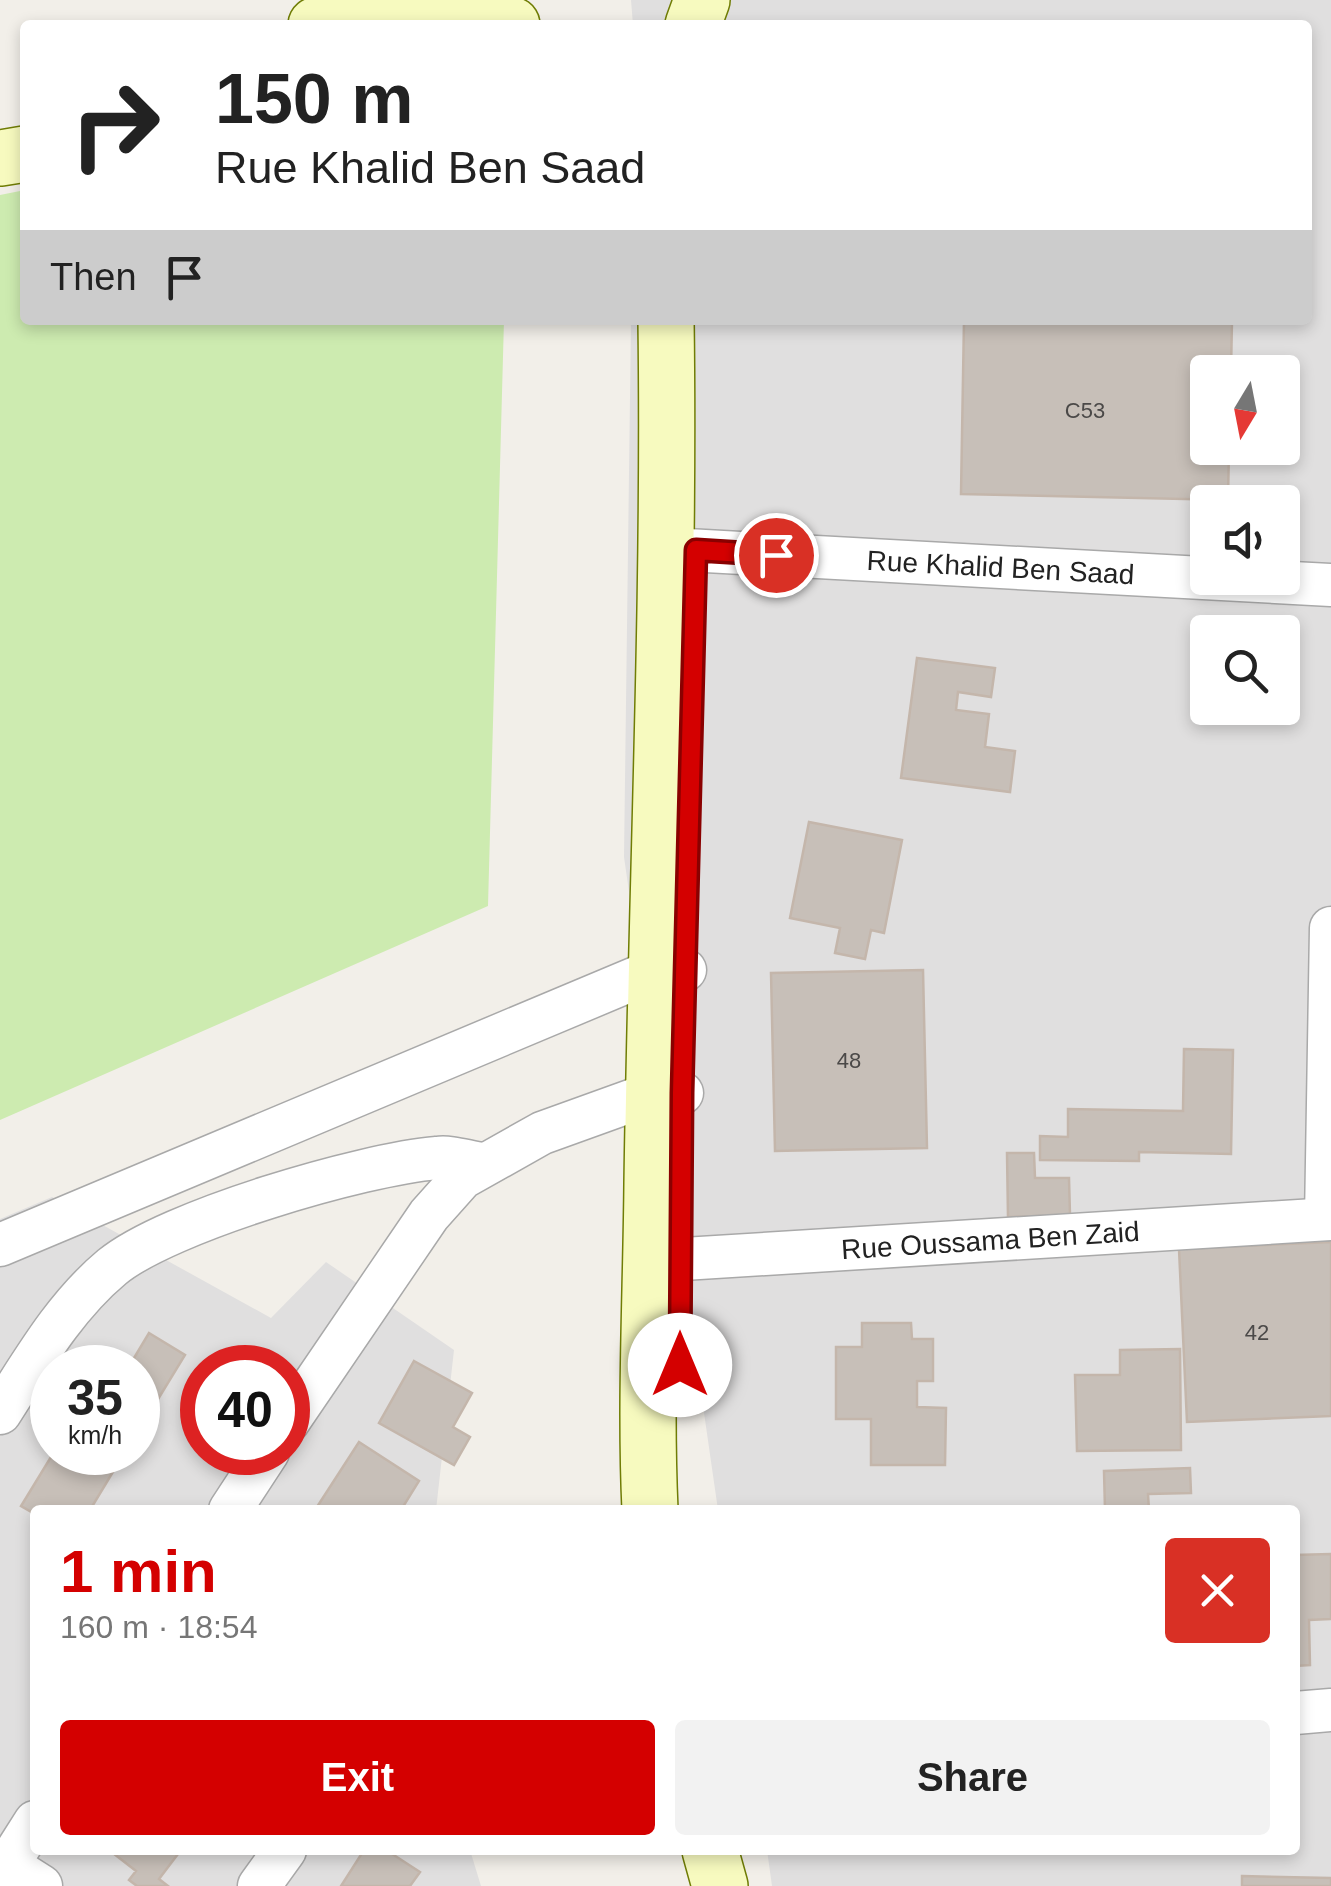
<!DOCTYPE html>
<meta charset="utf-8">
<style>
body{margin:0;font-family:Helvetica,sans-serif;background:#f2f2f2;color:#222;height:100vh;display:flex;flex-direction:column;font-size:38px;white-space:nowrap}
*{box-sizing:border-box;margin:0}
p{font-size:32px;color:#767676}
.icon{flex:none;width:55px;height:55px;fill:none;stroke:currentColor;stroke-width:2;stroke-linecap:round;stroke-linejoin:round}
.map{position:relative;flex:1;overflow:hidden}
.sheet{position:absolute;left:30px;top:1505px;width:1270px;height:350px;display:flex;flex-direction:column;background:#fff;border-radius:10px;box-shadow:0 5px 15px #0003}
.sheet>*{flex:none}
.banner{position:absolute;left:20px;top:20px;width:1292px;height:305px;border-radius:10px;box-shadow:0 5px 15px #0003;background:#fff;color:#222;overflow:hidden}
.needle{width:65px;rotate:190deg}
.buttons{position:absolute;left:1190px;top:355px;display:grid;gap:20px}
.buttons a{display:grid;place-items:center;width:110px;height:110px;border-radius:10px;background:#fff;box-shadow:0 5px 15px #0003;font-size:50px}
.speed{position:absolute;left:30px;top:1345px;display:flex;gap:20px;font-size:50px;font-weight:700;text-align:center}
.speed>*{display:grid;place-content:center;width:130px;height:130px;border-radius:50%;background:#fff;box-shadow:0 5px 15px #0003;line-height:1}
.speed small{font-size:25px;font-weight:400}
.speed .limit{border:15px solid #d22;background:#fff;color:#111}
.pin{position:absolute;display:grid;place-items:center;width:85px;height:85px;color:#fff;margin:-42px;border:5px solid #fff;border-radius:50%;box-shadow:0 2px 10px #0007}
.me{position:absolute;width:110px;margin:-55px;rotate:0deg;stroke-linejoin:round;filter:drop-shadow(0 0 8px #0008)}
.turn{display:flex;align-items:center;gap:35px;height:210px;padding:0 30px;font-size:45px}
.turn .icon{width:130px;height:130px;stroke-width:2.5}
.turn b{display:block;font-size:70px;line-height:85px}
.then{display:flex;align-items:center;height:95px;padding:0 30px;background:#0003;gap:20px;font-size:38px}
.round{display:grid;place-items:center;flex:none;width:105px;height:105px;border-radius:10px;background:#f2f2f2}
.headline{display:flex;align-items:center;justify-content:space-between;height:170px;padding:0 30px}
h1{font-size:60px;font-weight:600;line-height:75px;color:#d40000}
.button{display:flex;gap:20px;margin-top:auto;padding:20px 30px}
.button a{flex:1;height:115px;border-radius:10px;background:#d40000;color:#fff;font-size:40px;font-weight:600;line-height:115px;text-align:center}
.button a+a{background:#f2f2f2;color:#222}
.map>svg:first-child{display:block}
.residential{fill:#e0dfdf;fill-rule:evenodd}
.grass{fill:#cdebb0}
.building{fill:#c7bfb8;stroke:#c4b6ab;stroke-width:2.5}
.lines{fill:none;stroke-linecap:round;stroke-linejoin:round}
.street-casing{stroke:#a9a9a9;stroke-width:45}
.secondary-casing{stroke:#707d05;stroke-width:58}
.street{stroke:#fff;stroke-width:42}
.secondary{stroke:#f7fabf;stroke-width:55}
.route-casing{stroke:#8a0000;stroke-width:25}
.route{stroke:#d40000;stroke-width:18}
.labels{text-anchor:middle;stroke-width:9;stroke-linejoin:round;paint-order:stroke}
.number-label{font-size:22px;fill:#4b4948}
.street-label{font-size:28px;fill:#222;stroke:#fff}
</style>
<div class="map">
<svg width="1331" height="1886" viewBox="0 0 1331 1886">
<rect width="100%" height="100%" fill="#f2efe9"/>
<!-- residential -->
<path class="residential" d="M631 0H1331V1886H772L767 1850H1295V1510H718L624 857 631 320H1308V25H633ZM1208 372H1282V448H1208ZM1208 502H1282V578H1208ZM1208 632H1282V708H1208Z
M52 1197 271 1318 326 1262 454 1350 436 1510H35V1850H470L481 1886H0V1219ZM52 1368H138V1452H52ZM202 1368H288V1452H202Z"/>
<!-- grass -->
<path class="grass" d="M25 190V320H504L488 906 0 1120V195Z"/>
<!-- building -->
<path class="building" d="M964 320H1232L1231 372H1208V448H1229L1228 500 961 494Z
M917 658 995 668 991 697 958 692 956 710 989 714 985 747 1015 751 1010 792 901 778Z
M809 822 902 840 884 933 871 930 865 959 835 953 840 928 790 918Z
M923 970 927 1148 775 1151 771 973Z
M1184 1049 1233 1050 1231 1154 1139 1152V1161L1040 1160V1136L1068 1137V1109L1183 1111Z
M1007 1153H1034L1035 1178H1069L1070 1215 1008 1217Z
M1331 1242V1416L1187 1422 1179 1249Z
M862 1323H911L912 1339H933V1381H917V1407L946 1408 945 1465H871V1419H836V1347H862Z
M149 1333 185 1355 138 1432V1368H128Z
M1180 1349 1181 1450 1077 1451 1075 1375H1120V1350Z
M414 1361 472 1393 453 1427 470 1437 454 1465 379 1423Z
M359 1442 419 1481 401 1510H315Z
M54 1452H125L90 1510H35V1514L21 1506Z
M1190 1468 1191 1493 1148 1494 1149 1510H1105L1104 1471Z
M1331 1554V1619L1309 1620 1310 1665 1295 1666V1555Z
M109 1850H181L159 1879 168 1886H137L129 1880 136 1871Z
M364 1850H386L420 1872 410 1886H341Z
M1242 1876 1331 1878V1886H1242Z"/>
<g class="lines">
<defs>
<g id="street">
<path id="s1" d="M669 549 1331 585"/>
<path d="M1326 1219 1331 928"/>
<path d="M0 1245 655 970H685"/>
<path id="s2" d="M651 1261 1331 1219"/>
<path d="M0 1413C33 1362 64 1307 112 1267 168 1221 363 1164 437 1158 451 1156 467 1162 482 1164"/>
<path d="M288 1422 429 1215 462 1178 542 1133 653 1093H682"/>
<path d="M230 1510 268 1452"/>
<path d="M1295 1713 1331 1710"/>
<path d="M0 1865H8L41 1886"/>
<path d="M0 1877 35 1822"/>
<path d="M259 1886 285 1850"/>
</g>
<path id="secondary" d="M403 0 512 25
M316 25 396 0
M693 25 702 0
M0 158 25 154
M650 1510C645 1401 651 1293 652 1184 656 896 670 608 666 320
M710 1850 720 1886"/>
</defs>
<!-- street casing -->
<use href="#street" class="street-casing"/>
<!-- secondary casing -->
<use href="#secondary" class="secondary-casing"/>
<!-- street -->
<use href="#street" class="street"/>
<!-- secondary -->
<use href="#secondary" class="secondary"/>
</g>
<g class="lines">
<defs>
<path id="route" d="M680 1365 682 1093 696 550 776 555"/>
</defs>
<!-- route casing -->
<use href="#route" class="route-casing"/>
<!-- route -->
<use href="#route" class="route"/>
</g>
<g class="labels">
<!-- number labels -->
<g class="number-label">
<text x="1085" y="418">C53</text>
<text x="849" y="1068">48</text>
<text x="1257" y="1340">42</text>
</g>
<!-- street labels -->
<g class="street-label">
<text dy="10" stroke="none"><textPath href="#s1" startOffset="332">Rue Khalid Ben Saad</textPath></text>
<text dy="10" stroke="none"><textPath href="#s2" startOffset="340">Rue Oussama Ben Zaid</textPath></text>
</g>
</g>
</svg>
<div class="buttons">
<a><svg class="needle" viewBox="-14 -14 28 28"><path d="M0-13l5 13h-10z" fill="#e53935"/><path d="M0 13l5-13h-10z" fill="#767676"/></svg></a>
<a><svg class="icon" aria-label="sound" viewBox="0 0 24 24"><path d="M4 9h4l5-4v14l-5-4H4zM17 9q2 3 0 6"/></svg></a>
<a><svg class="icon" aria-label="search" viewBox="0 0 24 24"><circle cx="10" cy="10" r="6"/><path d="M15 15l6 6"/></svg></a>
</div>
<div class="speed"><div>35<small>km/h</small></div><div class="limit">40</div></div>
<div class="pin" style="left:776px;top:555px;background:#d93025"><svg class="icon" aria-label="arrive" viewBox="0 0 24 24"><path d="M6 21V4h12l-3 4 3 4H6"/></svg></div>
<svg class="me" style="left:680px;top:1365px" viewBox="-20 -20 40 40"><circle r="19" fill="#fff"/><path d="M0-13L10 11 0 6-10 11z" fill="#d40000"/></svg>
<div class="banner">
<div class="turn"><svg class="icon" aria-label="right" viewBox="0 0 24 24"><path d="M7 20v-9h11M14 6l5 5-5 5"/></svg><div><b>150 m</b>Rue Khalid Ben Saad</div></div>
<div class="then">Then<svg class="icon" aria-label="arrive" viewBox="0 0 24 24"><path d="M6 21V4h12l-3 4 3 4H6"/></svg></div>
</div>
<section class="sheet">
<div class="headline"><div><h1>1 min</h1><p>160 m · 18:54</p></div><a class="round" style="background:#d93025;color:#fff"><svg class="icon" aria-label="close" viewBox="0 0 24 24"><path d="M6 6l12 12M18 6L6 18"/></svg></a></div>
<div class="button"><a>Exit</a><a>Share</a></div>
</section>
</div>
